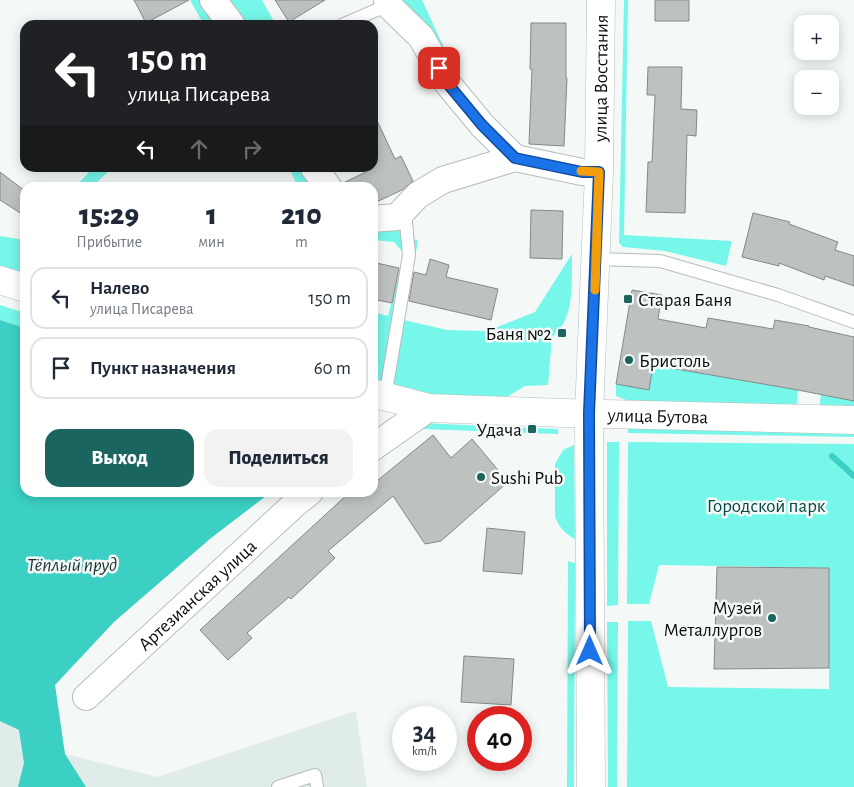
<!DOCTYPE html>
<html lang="ru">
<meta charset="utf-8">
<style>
body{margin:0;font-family:"Alegreya Sans",sans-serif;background:#f2f2f3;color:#1f2937;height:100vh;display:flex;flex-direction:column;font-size:19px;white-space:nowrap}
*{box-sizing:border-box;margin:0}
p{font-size:16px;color:#747a83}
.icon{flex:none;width:28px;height:28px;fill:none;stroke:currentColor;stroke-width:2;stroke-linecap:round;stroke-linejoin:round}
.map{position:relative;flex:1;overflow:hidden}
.panel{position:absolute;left:20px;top:182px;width:358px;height:315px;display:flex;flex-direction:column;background:#fff;border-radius:15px;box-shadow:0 2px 12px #0003}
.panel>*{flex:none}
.top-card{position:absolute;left:20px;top:20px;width:358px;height:152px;border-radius:15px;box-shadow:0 2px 12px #0003;background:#202124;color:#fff;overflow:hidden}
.tools{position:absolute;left:794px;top:15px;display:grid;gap:10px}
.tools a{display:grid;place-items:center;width:45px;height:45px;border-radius:10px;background:#fff;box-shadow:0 2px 12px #0003;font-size:25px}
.speed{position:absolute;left:392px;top:706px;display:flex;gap:10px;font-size:25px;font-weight:700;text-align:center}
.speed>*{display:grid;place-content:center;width:65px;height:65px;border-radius:50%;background:#fff;box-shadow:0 2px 12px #0003;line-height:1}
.speed small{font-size:12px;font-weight:400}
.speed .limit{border:8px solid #d22;background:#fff;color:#111}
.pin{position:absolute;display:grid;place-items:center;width:42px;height:42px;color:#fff;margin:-21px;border-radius:10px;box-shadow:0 2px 8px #0006}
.me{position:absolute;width:55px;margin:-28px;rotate:0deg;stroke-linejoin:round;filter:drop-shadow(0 0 4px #0008)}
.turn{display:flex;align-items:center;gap:18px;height:105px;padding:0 25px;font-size:22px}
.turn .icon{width:65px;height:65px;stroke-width:2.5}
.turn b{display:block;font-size:35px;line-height:42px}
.lanes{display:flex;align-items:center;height:48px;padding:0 25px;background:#0003;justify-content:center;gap:25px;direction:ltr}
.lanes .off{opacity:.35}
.eta{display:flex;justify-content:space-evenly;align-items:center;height:85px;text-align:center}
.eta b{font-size:30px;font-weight:800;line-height:35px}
.action{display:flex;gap:10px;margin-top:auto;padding:10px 25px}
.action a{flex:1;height:58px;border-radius:15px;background:#1a655f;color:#fff;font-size:20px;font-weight:800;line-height:58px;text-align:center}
.action a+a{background:#f2f2f3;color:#1f2937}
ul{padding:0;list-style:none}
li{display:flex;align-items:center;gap:15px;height:62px;margin:0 10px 8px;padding:0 15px;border:2px solid #e0e1e3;border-radius:15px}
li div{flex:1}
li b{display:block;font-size:19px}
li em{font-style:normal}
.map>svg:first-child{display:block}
.built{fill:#dfecea}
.green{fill:#76f7e9}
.water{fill:#3bd0c3}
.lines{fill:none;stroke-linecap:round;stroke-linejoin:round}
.stream{stroke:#3bd0c3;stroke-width:6}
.building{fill:#bdc2c1;stroke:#848988}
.service-casing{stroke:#b7bcbb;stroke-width:14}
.minor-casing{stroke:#b7bcbb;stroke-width:28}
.tertiary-casing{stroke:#b7bcbb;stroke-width:29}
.service{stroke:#fff;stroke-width:12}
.minor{stroke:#fff;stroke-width:26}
.tertiary{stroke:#fff;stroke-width:28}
.route-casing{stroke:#114b97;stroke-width:12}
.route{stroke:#1a73e8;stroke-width:9}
.slow{stroke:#f59e0b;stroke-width:9}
.poi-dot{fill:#1a655f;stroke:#f4f9f8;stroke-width:2}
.labels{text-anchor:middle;stroke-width:5;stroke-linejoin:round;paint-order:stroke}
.street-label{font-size:19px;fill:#0b0d0d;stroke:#f4f9f8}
.poi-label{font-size:19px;fill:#0b0d0d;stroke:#f4f9f8;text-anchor:start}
.park-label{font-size:19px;fill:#054842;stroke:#f4f9f8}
.water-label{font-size:20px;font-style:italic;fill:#1d3633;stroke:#f4f9f8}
</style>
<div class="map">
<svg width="854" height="787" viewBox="0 0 854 787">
<rect width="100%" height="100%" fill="#f4f9f8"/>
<!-- built -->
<path class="built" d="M0 671 65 754 158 777 356 711 367 787H0Z"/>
<!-- green -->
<path class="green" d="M190 0H201L221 25H204Z
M220 0H262L276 25H242Z
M395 0H422L466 95Z
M624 0H628L624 235 732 241 726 266 665 251 623 247 619 243Z
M93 168H112L92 187H75Z
M289 168H303L317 187H298Z
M372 224 392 226 418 241 404 320 447 330 487 331 535 312 572 254C571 282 576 318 552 337L548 385 525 386 502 400 433 397 373 382V312L388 316 404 254 394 242 373 240Z
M0 236 25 240V278L0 270Z
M0 305 25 313V328L0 320Z
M653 365 798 390 796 411 643 402 629 401 616 396V384L649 389Z
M821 394 854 401V412H819Z
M422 423 558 429V434L422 429Z
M628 426 854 430V437L628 433Z
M607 442H619L618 605 607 606Z
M628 442 854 444V787H627L628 621H651L668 687 829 689V568L659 565 649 604H627Z
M574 445 575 539C565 534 559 527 555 517V464L563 450Z
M568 561 575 563 574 787H567Z
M607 622H618L617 787H608Z"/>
<!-- water -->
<path class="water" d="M0 320 25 328V492L270 493 211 538 114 622 55 685 65 754 86 787H18L24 763 19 730 0 721Z"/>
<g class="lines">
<!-- stream -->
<path class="stream" d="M832 456 854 476"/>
</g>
<!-- building -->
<path class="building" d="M134 0H189L146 23Z
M275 0H325L289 22Z
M655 0H689V21H655Z
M531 23H566V78H567L564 146 529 144 532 69H530Z
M648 67H682L681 109 697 110 696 136 687 135 685 213 646 212 648 162H652L655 95H647Z
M372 110 395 159 401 156 413 181 402 190 372 204V188H344L343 183 372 169Z
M0 172 25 191V216L0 200Z
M531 210 563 211 562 259 530 258Z
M753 213 790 222 789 224 838 242 835 250 854 256V286L825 276 824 280 779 263V266L742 257Z
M430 259 449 265 446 277 498 289 491 320 409 301 414 272 426 275Z
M372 262 399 268 392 303 372 299Z
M632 290 662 295 658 319 706 328 708 318 773 329 775 320 809 326V327L854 337V401L798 390 653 365 649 390 616 384Z
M433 435 451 458 472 439 508 482 441 541 425 544 393 496 328 551 335 558 291 599 289 597 247 633 252 638 228 660 200 630 350 492H372V485Z
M487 528 525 532 522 574 483 571Z
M717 567 829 568V668L714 669Z
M464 656 514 659 511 705 461 702Z"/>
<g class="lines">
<defs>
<path id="service" d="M342 25 388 5
M596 259 660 261 778 295 854 322
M385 397 409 255 405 211
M278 787 315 775 317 787"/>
<g id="minor">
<path d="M213 0 232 25"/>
<path d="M387 0 388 5 421 37 448 84 482 125 515 158 582 172 599 173"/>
<path d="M314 168 329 188"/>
<path d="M372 219 397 217 418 195 443 180 515 158"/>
<path d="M372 448 429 408"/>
<path id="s1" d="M86 697 296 503 310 492"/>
</g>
<g id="tertiary">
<path d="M0 280 25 288"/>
<path id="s2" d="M372 393 429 408 564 413 854 420"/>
<path id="s3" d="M591 787 589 413 599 173 601 0"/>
</g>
</defs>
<!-- service casing -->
<use href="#service" class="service-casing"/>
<!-- minor casing -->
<use href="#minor" class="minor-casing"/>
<!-- tertiary casing -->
<use href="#tertiary" class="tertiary-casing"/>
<!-- service -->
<use href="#service" class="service"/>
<!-- minor -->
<use href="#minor" class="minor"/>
<!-- tertiary -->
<use href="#tertiary" class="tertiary"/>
</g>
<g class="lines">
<defs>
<path id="route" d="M439 68 448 84 482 125 515 158 582 172H599L589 413 590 651"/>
</defs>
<!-- route casing -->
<use href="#route" class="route-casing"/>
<!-- route -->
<use href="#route" class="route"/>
<!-- slow -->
<path class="slow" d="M581 171 599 172 595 290"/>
</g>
<!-- markers -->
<g class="poi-dot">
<rect x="623" y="294" width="10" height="10" rx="2.5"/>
<rect x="557" y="328" width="10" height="10" rx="2.5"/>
<circle cx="629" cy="360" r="5"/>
<rect x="527" y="424" width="10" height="10" rx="2.5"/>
<circle cx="481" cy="477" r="5"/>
<circle cx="772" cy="618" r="5"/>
</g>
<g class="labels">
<!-- street labels -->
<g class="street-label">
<text dy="7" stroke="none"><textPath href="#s3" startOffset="709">улица Восстания</textPath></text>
<text dy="7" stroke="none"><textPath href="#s2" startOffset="288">улица Бутова</textPath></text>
<text dy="7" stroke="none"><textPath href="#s1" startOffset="151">Артезианская улица</textPath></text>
</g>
<!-- poi labels -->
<g class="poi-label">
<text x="638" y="306">Старая Баня</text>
<text x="552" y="340" text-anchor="end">Баня №2</text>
<text x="639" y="367">Бристоль</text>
<text x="522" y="436" text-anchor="end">Удача</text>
<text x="491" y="484">Sushi Pub</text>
<text x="762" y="614" text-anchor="end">Музей<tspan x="762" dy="22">Металлургов</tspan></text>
</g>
<!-- park labels -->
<g class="park-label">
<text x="766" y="512">Городской парк</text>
</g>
<!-- water labels -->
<g class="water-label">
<text x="72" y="571">Тёплый пруд</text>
</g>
</g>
</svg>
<div class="tools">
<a>+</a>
<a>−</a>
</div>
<div class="speed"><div>34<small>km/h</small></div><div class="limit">40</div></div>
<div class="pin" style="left:439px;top:68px;background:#d93025"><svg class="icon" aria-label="arrive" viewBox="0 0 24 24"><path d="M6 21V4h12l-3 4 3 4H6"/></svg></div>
<svg class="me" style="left:590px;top:651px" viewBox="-20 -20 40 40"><path d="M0-17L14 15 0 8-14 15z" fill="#1a73e8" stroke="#fff" stroke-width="4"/></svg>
<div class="top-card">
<div class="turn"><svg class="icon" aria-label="left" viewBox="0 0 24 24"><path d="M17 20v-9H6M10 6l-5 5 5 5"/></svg><div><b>150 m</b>улица Писарева</div></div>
<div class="lanes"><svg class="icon" aria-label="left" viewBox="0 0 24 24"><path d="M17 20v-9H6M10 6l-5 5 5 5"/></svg><svg class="icon off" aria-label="ahead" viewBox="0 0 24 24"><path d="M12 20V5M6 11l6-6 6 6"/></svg><svg class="icon off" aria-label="right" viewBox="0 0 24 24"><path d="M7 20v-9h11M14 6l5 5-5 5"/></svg></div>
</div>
<section class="panel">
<div class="eta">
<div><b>15:29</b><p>Прибытие</p></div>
<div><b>1</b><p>мин</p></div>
<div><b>210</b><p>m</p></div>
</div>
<ul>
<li><svg class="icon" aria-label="left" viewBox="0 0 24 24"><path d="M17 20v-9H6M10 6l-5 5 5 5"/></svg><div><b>Налево</b><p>улица Писарева</p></div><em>150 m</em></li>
<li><svg class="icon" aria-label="arrive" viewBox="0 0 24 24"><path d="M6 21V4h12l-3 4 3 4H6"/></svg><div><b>Пункт назначения</b></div><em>60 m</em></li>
</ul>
<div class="action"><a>Выход</a><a>Поделиться</a></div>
</section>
</div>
